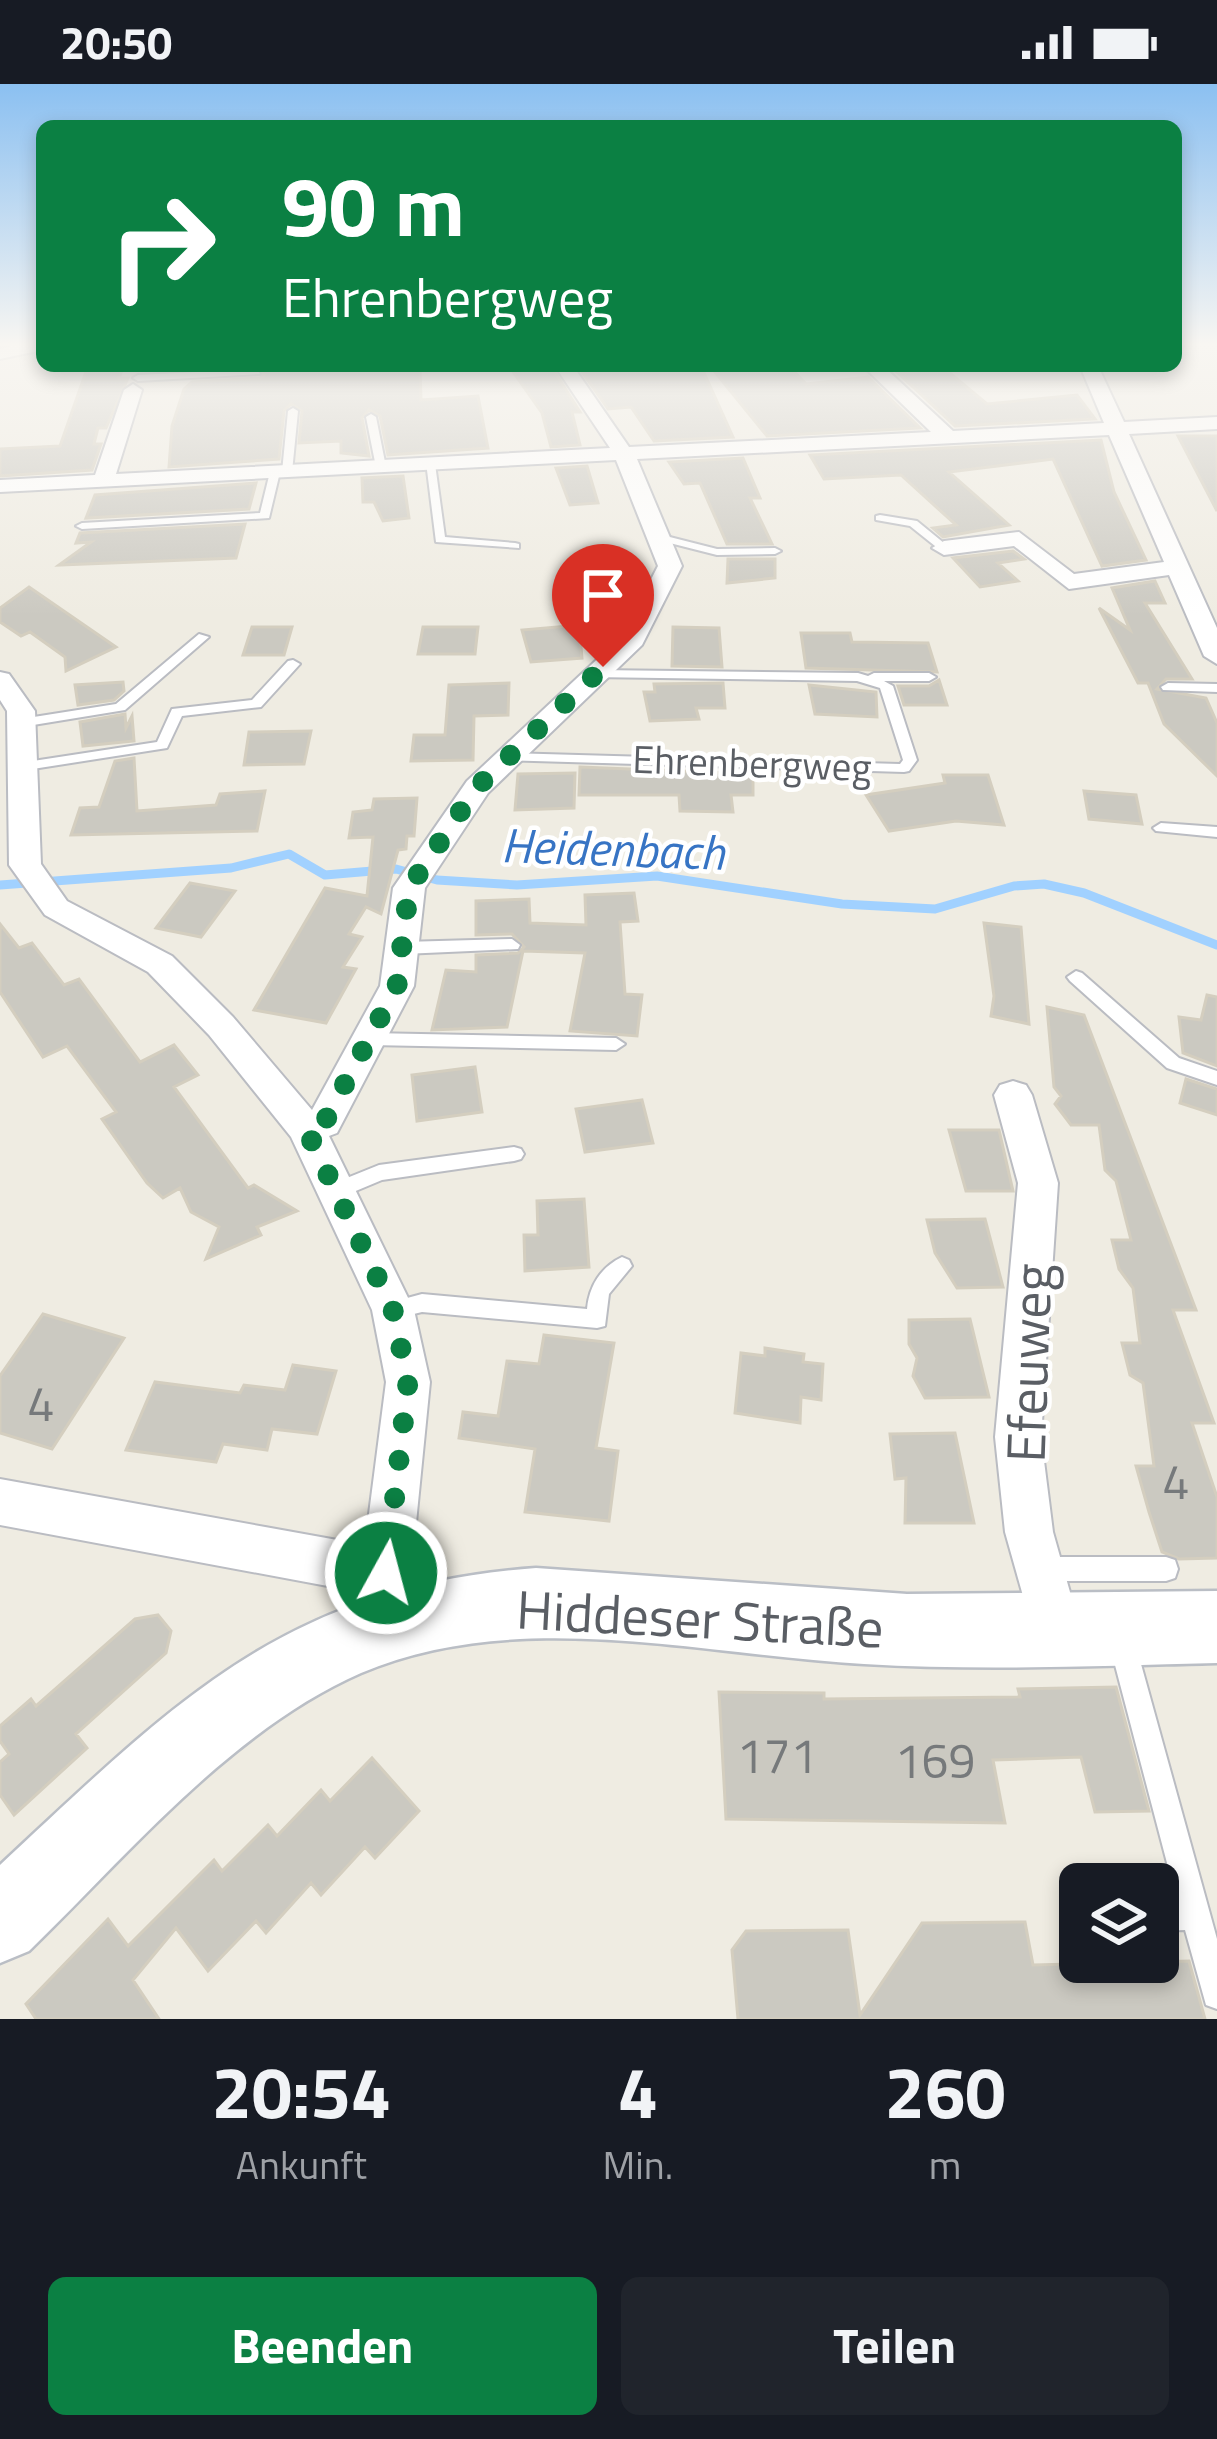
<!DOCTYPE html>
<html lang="de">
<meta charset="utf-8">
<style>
body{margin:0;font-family:"Titillium Web",sans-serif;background:#20242c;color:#f1f3f6;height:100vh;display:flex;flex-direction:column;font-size:45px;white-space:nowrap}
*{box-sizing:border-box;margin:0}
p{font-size:39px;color:#9ea1a6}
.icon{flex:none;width:66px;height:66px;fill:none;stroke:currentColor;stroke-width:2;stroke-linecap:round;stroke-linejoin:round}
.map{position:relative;height:1935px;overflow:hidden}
.panel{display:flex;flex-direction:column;background:#171b24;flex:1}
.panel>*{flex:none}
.hud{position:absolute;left:36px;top:36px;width:1146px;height:252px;border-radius:18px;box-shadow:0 6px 18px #0003;background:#0b8043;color:#fff;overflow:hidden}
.tools{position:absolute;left:1059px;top:1779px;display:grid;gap:24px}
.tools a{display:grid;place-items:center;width:120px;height:120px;border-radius:18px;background:#171b24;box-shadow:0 6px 18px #0003;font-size:60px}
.pin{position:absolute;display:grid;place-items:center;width:102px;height:102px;color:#fff;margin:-123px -51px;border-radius:50% 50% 50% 0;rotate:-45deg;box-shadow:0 0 12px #0007}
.pin .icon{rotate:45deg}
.me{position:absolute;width:132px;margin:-66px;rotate:7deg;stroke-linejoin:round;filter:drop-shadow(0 0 9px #0008)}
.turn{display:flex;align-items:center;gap:42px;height:252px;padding:0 48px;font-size:54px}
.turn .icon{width:156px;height:156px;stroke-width:2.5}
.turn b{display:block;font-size:84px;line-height:102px}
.eta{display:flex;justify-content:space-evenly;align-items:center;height:204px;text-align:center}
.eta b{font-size:72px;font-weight:700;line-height:84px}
.action{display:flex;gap:24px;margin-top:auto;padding:24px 48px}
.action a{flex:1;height:138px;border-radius:18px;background:#0b8043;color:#fff;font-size:48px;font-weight:700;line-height:138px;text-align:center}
.action a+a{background:#20242c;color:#f1f3f6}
.status{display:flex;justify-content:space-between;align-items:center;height:84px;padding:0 60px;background:#171b24;direction:ltr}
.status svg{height:33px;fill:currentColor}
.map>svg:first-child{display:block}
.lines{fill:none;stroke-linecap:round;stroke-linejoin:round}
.stream{stroke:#a1d1ff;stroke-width:9}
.building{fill:#cbc9c1;stroke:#d4cebf;stroke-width:3}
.lane-casing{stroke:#babcc2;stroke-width:4}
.street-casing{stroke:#babcc2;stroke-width:4}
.secondary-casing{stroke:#babec5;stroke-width:5}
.lane{fill:#fff;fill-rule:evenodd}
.street{fill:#fff;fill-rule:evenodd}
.secondary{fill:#fff;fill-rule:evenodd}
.route{stroke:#0b8043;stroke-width:21;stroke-dasharray:0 37.8}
.labels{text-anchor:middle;stroke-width:9;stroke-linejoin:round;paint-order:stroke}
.far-street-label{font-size:39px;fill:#5a5e64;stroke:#fff}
.water-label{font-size:48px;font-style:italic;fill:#3774c4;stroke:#fff}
.near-number-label{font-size:48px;fill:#76797b}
.near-street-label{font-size:54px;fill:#5a5e64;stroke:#fff}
</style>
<div class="status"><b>20:50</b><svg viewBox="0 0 49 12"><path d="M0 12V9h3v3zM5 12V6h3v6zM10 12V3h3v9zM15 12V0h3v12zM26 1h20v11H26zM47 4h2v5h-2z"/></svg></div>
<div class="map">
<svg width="1217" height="1935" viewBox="0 0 1217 1935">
<rect width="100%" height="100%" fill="#efece2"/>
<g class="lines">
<!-- stream -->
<path class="stream" d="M0 801 231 784 289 770 325 791 396 785 437 796 517 801 657 792 842 820 935 825 1014 802 1044 800 1084 809 1217 861"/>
</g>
<!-- building -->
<path class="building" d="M88 282H124L119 294H128L106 344H98L94 360H101L92 386 0 392V365L60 362Z
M260 282H420L421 316 478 312 488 364 388 371 380 332 369 326 362 334 369 372 341 369V357L299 359 302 327 291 320 284 327 279 375 169 383 172 342 184 305 192 298 260 294 264 291Z
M509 282H551L580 328H572L580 361 551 363 542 329Z
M578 282H701L733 353 654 357 631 323 608 325Z
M710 282H789L806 300 868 293 920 344 767 352Z
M945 285 987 320 1077 311 1095 335 955 342 898 289Z
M1178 352H1217V427Z
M1101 356 1114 408 1146 476 1102 482 1053 375 949 388 1009 441 943 453 933 444 956 441 901 391 824 395 810 371Z
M743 374 760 414H750L772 460H727L700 399 684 400 669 378Z
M587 382 598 419 570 421 556 384Z
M403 392 409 434 383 437 374 418H363L362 394Z
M256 399 249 425 86 434 95 411Z
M245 440 236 474 59 481 91 458 76 459 80 449Z
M1013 467 1024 475 998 479 1018 497 980 503 953 474Z
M775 475V494L727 499 728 475Z
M1155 497 1165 519H1145L1192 595H1166L1157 605 1206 614 1217 639V692L1164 640 1148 599H1138L1099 524 1130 546 1112 504Z
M29 503 116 563 66 587 65 573 30 548 21 552 0 538V524Z
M579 541 582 574 531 578 522 546Z
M252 543H292L284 571H243Z
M423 543H478L475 570H418Z
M673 543 719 544 722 583 672 582Z
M801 549H850L852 558 928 559 937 588 806 584Z
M939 596 947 621H904L898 602H929Z
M123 598 124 607 114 616 78 621 75 601Z
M509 599 508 631 474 632 473 676 411 677 414 651H445L449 601Z
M723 599 725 624H696L699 635 650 637 644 608H655L654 600Z
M809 601 876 608 877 633 815 630Z
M125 630 126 644 132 632 134 657 83 662 80 638Z
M311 647 304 680 244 681 249 648Z
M134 674 137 727 216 721 220 710 265 707 257 747 71 751 80 724 99 723 115 677Z
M580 683 753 690V711H731L733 728 680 727 679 711H579Z
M575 689 574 724 515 726 518 690Z
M943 691H988L1004 741 956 737 889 747 866 711 945 699Z
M1084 707 1136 711 1142 740 1089 735Z
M417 714 414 752H407L406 765 398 766 381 830 366 823 349 850 362 853 343 883 356 885 326 939 254 926 325 804 367 812 373 753 349 754 353 728 372 726 374 715Z
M190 799 235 807 201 853 156 844Z
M634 809 638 837 620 838 625 910 642 911 637 952 570 947 585 869 523 867 507 943 432 946 446 886 476 888V871L518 869 524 863 512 850 476 851V817L529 815 530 839 586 841 585 811Z
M984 839 1021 843 1029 940 991 932 994 912Z
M0 840 19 864 32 859 64 901 79 895 140 978 174 961 198 991 174 1003 248 1104 254 1101 297 1127 257 1143 261 1151 206 1175 219 1143 191 1128 180 1104 163 1114 147 1099 102 1035 116 1028 67 962 43 973 0 908Z
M1207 911 1217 913V982L1183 969 1179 933 1201 936Z
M1047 923 1084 931 1196 1226H1173L1214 1339H1192L1217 1413V1474L1179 1475 1162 1468 1149 1428 1136 1382H1154L1143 1299 1130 1291 1122 1259H1140L1133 1204 1119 1185 1112 1156H1131L1116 1097 1105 1086 1099 1041H1071L1055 1020 1061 1012 1054 1003Z
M475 983 482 1028 417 1037 412 991Z
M1186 995 1217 1005V1031L1180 1019Z
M642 1016 653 1059 585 1068 576 1025Z
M949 1046H999L1013 1107H966Z
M584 1115 589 1183 525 1187 524 1151H538L537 1117Z
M985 1135 1003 1203 957 1204 935 1169 927 1136Z
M43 1230 124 1254 52 1365 0 1349V1292Z
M970 1235 989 1313 925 1314 913 1292 917 1274 909 1260V1236Z
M544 1251 614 1259 596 1364 618 1367 609 1437 525 1428 535 1365 459 1354 463 1328 498 1332 507 1277 539 1280Z
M765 1264 804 1270 803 1278 823 1280 821 1316 801 1313 800 1339 735 1329 741 1269 765 1272Z
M293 1281 336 1287 317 1350 272 1345 267 1366 223 1360 216 1378 126 1366 155 1298 240 1309 244 1301 285 1306Z
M955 1349 974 1439H905L906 1394 895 1395 890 1350Z
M158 1531 171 1547 166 1569 76 1650 87 1664 14 1731 0 1711V1678L9 1670 0 1657V1642L31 1615 36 1622 135 1535Z
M1116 1603 1149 1727 1095 1728 1081 1673 993 1676 1005 1739 726 1735 719 1608 824 1609V1615L1020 1613 1018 1605Z
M372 1674 419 1727 375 1774 365 1763 321 1811 311 1799 266 1849 256 1837 208 1887 176 1844 133 1896 159 1935H36L26 1920 108 1835 128 1862 214 1776 222 1787 268 1741 277 1752 321 1706 330 1717Z
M1025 1838 1033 1881 1189 1877 1205 1935H738L732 1866 746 1847 848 1846 860 1931 922 1839Z"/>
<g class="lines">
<defs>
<path id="lane" d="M257 285 260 290 138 297 133 294 138 291Z
M293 324 298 327 292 388 287 391 282 388 288 327Z
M371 330 376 333 386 383 381 386 376 383 366 333Z
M426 378 435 380 445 453 515 459 519 460V464L436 458Z
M275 385 280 388 269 434 82 445 76 442 82 439 260 429 270 388Z
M880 431 917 437 950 464 940 466 910 442 876 436V432Z
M658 450 717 465 775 464 781 467 775 470 717 471 654 455V451Z
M199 550 209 553 125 626 21 643 14 639 21 635 116 620Z
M293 576 300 580 261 623 182 632 167 664 20 687 13 683 20 679 157 658 172 625 252 616 288 577Z
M595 586 858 589 868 592 874 589H929L936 593 929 597H884L893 602 917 676 909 687 904 688 503 676V670L508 669 900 680 903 676 880 604 857 597 590 593 588 590Z
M1168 599 1217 600V608L1163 606 1161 603Z
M1161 739 1217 743V753L1156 747 1153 744Z
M512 855 520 861 518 865 403 870 395 864 403 858Z
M1076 887 1082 889 1179 974 1217 987V1001L1167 984 1070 897 1067 893Z
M370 949 616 954 625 960 616 966 370 961 361 955Z
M514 1063 521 1065 524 1070 521 1075 514 1077 382 1096 339 1114 332 1112 329 1106 332 1100 379 1081Z
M622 1173 629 1176 632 1182 609 1210 605 1242 597 1244 422 1228 393 1235 385 1232 382 1226 385 1220 422 1210 587 1225C589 1202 601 1183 622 1173Z
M1041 1473H1166L1175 1476 1178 1485 1175 1494 1166 1497H1041L1032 1494 1029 1485 1032 1476Z
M1123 1549 1132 1553 1136 1562 1217 1855V1925L1206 1921 1185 1846 1158 1847V1817H1177L1110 1562 1114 1553Z"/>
<path id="street" d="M15 261H42V266L0 275V265Z
M555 282H573L629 363 931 348 863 282H883L953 347 1104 339 1080 282H1098L1124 338 1217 333V345L1129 350 1217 544V580L1204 572 1169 491 1069 505 1014 462 944 471 932 464 944 457 1019 448 1074 490 1164 478 1109 351 637 375 682 482 642 561 488 709 425 804 414 902 337 1049 329 1052 414 1226 430 1298 411 1489 421 1539 414 1557 396 1564 378 1557 365 1509 0 1441V1395L365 1461 386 1298 372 1226 291 1053 209 951 148 888 45 831 9 781 7 627 0 616V588L9 590 35 627 41 780 67 817 172 872 233 933 312 1026 380 902 393 804 467 697 622 552 658 482 616 376 0 408V396L95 391 124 306 133 300 142 306 116 390 610 364Z
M1013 997 1026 1001 1032 1011 1058 1099 1041 1353 1053 1448 1081 1547 1074 1565 1056 1572 1038 1565 1005 1448 995 1353 1018 1099 994 1011 1000 1001Z"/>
<path id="secondary" d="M536 1484 907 1510 1217 1507V1579C1099 1582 981 1587 864 1580 701 1571 518 1522 361 1589 231 1646 129 1770 29 1867L0 1879V1781C174 1619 285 1502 536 1484Z"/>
</defs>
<!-- lane casing -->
<use href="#lane" class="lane-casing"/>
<!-- street casing -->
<use href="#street" class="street-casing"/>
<!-- secondary casing -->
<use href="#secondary" class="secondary-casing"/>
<!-- lane -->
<use href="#lane" class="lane"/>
<!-- street -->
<use href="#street" class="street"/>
<!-- secondary -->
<use href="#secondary" class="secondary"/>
</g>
<!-- sky -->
<linearGradient id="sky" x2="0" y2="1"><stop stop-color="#8bc0f1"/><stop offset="0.49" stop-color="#f8f6f2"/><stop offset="1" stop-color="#f8f6f2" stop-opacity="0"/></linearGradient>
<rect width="1217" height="532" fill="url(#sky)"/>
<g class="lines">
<!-- route -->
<path class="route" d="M386 1489 408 1298 393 1226 306 1045 324 1039 397 902 409 804 477 703 603 583"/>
</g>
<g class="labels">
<!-- far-street labels -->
<g class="far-street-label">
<text transform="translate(752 679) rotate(2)" y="14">Ehrenbergweg</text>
</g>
<!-- water labels -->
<g class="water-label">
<text transform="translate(613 765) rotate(2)" y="17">Heidenbach</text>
</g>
<!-- near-number labels -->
<g class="near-number-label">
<text x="41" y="1337">4</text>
<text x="1176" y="1415">4</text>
<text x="777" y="1689">171</text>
<text x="935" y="1694">169</text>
</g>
<!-- near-street labels -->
<g class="near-street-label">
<text transform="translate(1029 1279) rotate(-88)" y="19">Efeuweg</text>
<text transform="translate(700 1535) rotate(3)" y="19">Hiddeser Straße</text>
</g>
</g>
</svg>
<div class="tools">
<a><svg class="icon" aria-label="layers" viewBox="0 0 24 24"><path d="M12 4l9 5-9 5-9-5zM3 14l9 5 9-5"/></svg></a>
</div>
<div class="pin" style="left:603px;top:583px;background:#d93025"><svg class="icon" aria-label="arrive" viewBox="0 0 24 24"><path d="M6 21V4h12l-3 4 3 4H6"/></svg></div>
<svg class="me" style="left:386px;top:1489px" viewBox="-20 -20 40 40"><circle r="17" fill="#0b8043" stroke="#fff" stroke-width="3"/><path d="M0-11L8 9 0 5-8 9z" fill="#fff"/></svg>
<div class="hud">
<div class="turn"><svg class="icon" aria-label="right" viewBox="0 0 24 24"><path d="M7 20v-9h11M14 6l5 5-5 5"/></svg><div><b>90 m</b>Ehrenbergweg</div></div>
</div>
</div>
<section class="panel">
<div class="eta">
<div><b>20:54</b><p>Ankunft</p></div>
<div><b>4</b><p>Min.</p></div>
<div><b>260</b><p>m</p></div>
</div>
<div class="action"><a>Beenden</a><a>Teilen</a></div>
</section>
